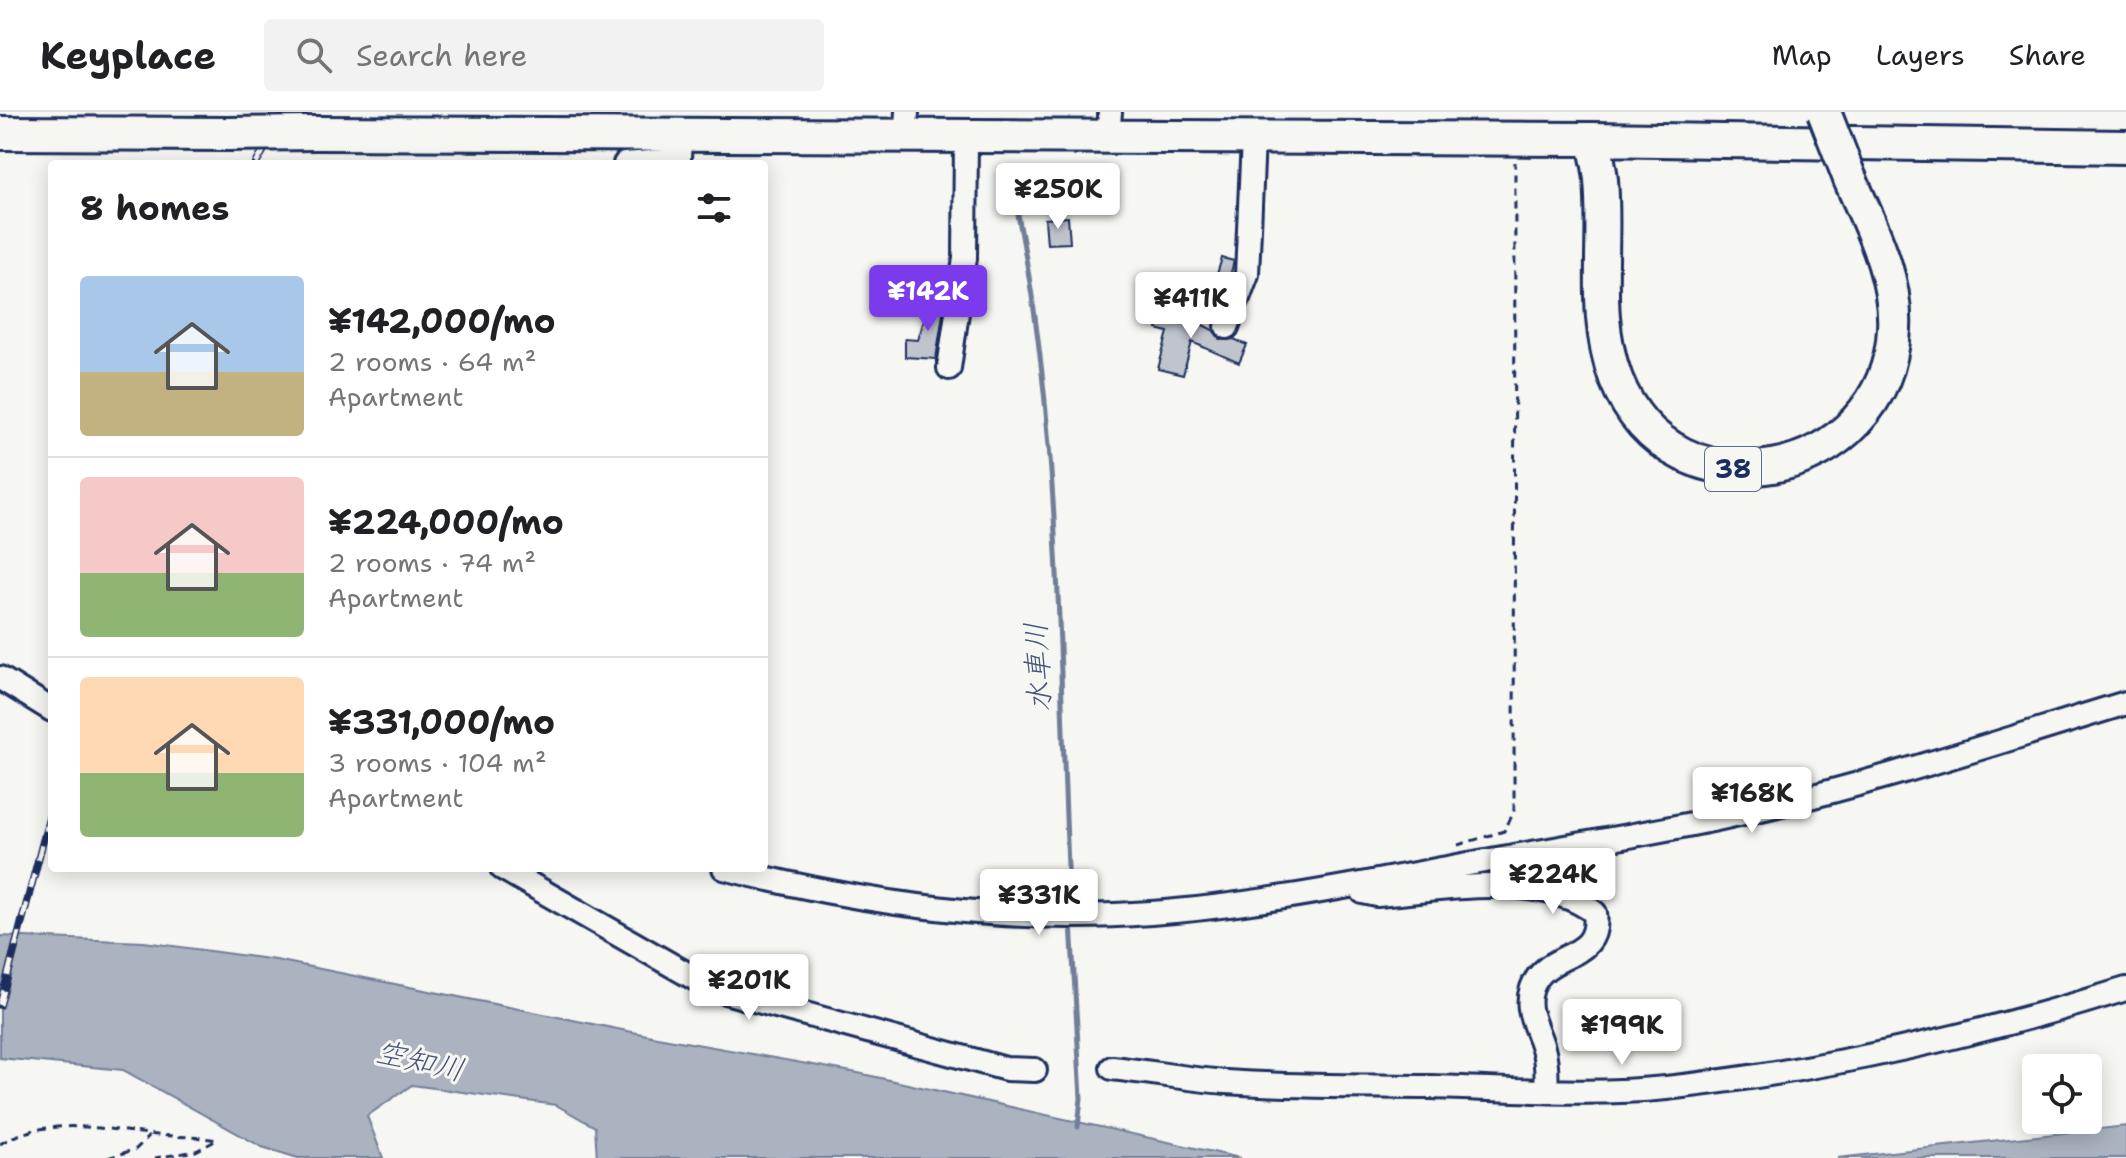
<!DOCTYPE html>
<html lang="en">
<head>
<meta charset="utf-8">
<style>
  body { margin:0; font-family:"Shantell Sans","Klee One",sans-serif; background:#f2f2f2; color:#202124; height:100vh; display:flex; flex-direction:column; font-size:30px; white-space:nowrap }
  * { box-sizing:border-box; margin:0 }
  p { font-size:26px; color:#757577 }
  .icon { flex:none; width:44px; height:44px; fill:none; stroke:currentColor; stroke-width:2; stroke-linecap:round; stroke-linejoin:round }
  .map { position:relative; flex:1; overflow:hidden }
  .side { position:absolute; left:48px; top:48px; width:720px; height:712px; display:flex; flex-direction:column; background:#fff; border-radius:8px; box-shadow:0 4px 20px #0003 }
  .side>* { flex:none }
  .buttons { position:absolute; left:2022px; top:942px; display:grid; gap:16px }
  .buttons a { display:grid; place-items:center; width:80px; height:80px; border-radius:8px; background:#fff; box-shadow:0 4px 20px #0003; font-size:40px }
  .price { position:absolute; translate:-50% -68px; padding:0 18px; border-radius:8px; background:#fff; color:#222; font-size:26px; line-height:52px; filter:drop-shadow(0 2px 4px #0008) }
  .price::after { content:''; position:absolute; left:50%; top:48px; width:24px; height:18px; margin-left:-12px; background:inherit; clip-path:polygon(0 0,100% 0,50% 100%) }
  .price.on { background:#7c3aed; color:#fff }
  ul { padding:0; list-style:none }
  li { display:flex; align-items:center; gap:24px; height:200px; padding:0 32px }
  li+li { border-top:2px solid #e0e0e0 }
  li span { display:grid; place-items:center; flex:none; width:224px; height:160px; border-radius:8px; color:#555 }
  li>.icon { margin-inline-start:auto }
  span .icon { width:96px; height:96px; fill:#fffc; stroke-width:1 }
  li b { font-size:34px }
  h2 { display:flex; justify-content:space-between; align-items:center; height:96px; padding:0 32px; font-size:34px }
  header { display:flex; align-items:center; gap:48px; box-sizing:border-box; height:112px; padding:0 40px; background:#fff; border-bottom:2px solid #e0e0e0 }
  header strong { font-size:38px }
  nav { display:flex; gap:44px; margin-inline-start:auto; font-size:28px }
  .search { width:560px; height:72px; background:#f2f2f2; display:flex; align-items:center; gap:20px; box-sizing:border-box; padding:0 28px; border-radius:8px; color:#757577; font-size:30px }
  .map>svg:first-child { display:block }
</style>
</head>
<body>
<header>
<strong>Keyplace</strong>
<div class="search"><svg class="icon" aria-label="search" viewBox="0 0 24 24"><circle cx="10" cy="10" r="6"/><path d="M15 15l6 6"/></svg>Search here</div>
<nav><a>Map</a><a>Layers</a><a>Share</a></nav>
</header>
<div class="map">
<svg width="2126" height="1046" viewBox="0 0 2126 1046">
  <rect width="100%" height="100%" fill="#f6f6f2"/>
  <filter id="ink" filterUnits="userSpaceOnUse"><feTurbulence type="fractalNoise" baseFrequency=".0125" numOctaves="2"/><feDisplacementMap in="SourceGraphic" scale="16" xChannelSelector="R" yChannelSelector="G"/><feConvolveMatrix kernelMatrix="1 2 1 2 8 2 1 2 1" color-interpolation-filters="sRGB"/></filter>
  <g filter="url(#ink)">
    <!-- water -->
    <path fill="#abb2c0" stroke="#717e99" stroke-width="2" d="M0,824L144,830L276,848L657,925L858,961L1240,1046H597L595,1015L556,993L412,973L367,1004L383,1046H298L262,1035L123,958L0,946Z
      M2126,1014V1046H1837Z"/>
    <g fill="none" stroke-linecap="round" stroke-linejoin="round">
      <!-- stream -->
      <path stroke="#717e99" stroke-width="5" d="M1010,65C1064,305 1057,552 1070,796
        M1071,810L1081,986L1078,1015"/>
    </g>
    <!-- building -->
    <path fill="#c0c4cd" stroke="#1b2f5e" stroke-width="2" d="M1068,105L1070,131L1047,132L1045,107Z
      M1222,146L1234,149L1226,179L1213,175Z
      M931,184L945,188L936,247L905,245V227L918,228Z
      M1165,193L1199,204L1197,210L1213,218L1221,228L1234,227L1247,233L1239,251L1192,230L1183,263L1158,257L1168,220L1157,217Z"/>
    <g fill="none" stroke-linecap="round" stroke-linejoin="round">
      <!-- minor casing -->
      <g stroke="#1b2f5e" stroke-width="28">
        <path id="minor" d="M905,25L907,0
          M1108,25L1110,0
          M625,52L679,48L680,24
          M1227,215L1247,162L1253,27
          M949,256L965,146L966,25
          M0,566L52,598
          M502,756L701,870L725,880L1006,957L1035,958
          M724,756C863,792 1008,812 1151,801C1263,793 1374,769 1485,749C1570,734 1655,721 1739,702C1870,673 1998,630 2126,591
          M1363,780L1377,783C1441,778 1542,758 1595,801C1602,851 1546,837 1532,876C1524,898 1537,915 1543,936C1547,950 1547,965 1546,979
          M1112,956C1150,960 1188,967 1226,970C1294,975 1363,974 1431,975C1509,977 1588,984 1666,976C1820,959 1979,923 2126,877"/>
      </g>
      <!-- highway casing -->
      <g stroke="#1b2f5e" stroke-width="38">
        <path id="highway" d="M0,21L228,22
          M317,21L1593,27L2126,35
          M1593,27C1596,40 1600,55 1601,68C1607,134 1592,204 1616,267C1673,413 1887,369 1894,217C1897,164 1870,114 1850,67"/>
      </g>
      <!-- path -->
      <path stroke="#1b2f5e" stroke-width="3" stroke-dasharray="8 6" stroke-linecap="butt" d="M1458,733L1504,719L1514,700L1515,50
        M0,1032C44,1005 99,1016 148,1022C171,1025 194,1024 217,1028L196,1039L155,1046
        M108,1046L136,1037L149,1024"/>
      <!-- minor -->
      <use href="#minor" stroke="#f6f6f2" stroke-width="22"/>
      <!-- highway -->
      <use href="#highway" stroke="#f6f6f2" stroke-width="32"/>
      <!-- rail casing -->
      <g stroke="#1b2f5e" stroke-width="8">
        <path id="rail" d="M256,52L285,0
          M0,893L52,695"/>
      </g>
      <!-- rail -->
      <use href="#rail" stroke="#f6f6f2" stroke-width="5" stroke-dasharray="15" stroke-linecap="butt"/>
      <!-- highway-bridge casing -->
      <g stroke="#1b2f5e" stroke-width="38" stroke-linecap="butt">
        <path id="highway-bridge" d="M1824,0L1850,67
          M228,22L317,21"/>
      </g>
      <!-- highway-bridge -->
      <use href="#highway-bridge" stroke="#f6f6f2" stroke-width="32"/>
    </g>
  </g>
  <g text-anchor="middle" stroke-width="6" stroke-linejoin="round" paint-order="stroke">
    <!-- shield labels -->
    <rect fill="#f6f6f2" stroke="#5d6b8a" stroke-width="2" x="1705" y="335" width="56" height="44" rx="6"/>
    <g font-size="26" font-weight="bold" fill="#1b2f5e">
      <text x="1733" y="366">38</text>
    </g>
    <!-- water labels -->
    <g font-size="30" font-style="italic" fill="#46567b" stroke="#f6f6f2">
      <text transform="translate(1038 555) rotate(-93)" y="10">水車川</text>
      <text transform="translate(420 949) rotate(13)" y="10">空知川</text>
    </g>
  </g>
</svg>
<div class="buttons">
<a><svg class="icon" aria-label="locate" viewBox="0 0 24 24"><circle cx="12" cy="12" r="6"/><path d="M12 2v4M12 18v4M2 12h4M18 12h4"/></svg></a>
</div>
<b class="price" style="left:1058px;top:119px">¥250K</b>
<b class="price on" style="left:928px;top:221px">¥142K</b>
<b class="price" style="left:1191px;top:228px">¥411K</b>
<b class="price" style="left:1752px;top:723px">¥168K</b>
<b class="price" style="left:1553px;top:804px">¥224K</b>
<b class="price" style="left:1039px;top:825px">¥331K</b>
<b class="price" style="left:749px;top:910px">¥201K</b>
<b class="price" style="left:1622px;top:955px">¥199K</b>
<section class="side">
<h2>8 homes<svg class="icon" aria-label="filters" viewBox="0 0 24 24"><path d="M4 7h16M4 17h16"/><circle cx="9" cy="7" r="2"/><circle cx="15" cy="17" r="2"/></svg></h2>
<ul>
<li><span style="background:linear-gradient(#a9c7e8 60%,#c2b280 0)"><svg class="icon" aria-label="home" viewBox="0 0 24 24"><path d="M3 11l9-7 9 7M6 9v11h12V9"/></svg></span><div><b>¥142,000/mo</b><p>2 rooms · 64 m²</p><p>Apartment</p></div></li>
<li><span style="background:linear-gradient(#f6c9c9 60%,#8fb573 0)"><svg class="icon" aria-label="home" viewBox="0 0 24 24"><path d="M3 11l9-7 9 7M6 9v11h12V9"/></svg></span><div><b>¥224,000/mo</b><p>2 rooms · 74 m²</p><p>Apartment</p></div></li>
<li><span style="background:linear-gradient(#ffd9b3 60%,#8fb573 0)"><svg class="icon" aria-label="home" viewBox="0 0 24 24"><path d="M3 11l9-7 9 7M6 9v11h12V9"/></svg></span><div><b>¥331,000/mo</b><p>3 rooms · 104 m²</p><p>Apartment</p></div></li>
</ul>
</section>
</div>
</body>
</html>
